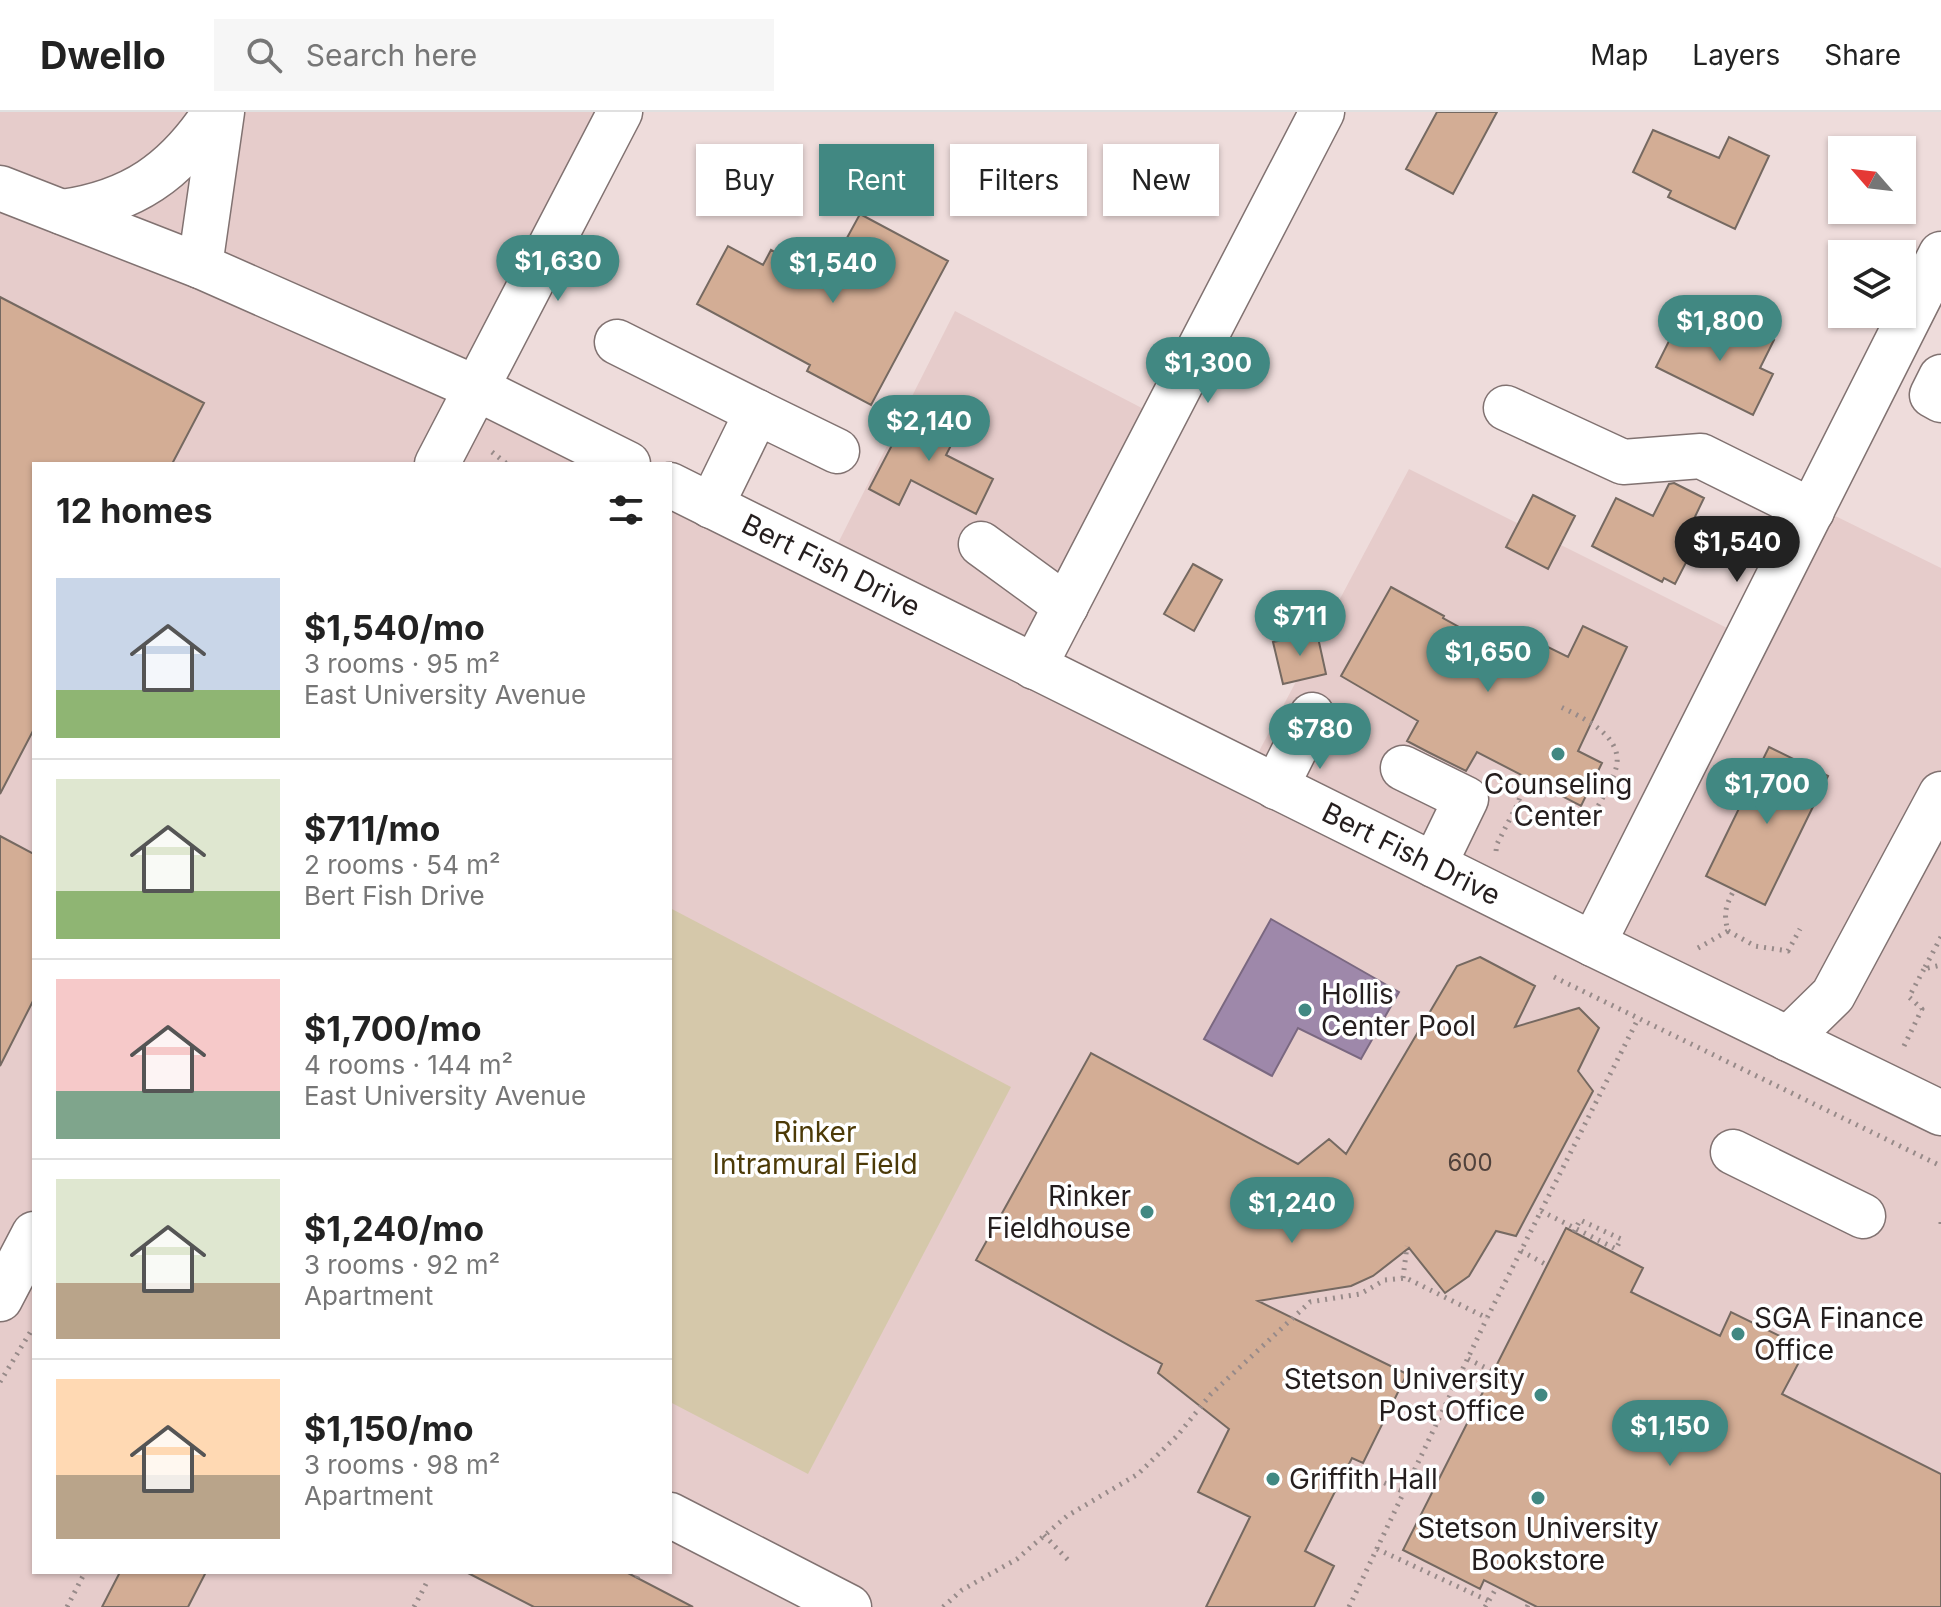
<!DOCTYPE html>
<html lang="en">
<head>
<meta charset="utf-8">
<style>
  body { margin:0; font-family:Inter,sans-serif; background:#f6f6f6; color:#222; height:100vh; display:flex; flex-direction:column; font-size:30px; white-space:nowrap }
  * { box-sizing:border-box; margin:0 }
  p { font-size:26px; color:#767676 }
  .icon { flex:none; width:44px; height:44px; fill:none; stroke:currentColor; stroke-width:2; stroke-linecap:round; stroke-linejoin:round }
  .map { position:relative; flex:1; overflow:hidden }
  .details { position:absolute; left:32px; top:350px; width:640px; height:1112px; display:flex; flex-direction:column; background:#fff; border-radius:0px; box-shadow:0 2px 6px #0004 }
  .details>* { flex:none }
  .guide { position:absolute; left:696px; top:32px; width:760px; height:72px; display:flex; gap:16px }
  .needle { width:52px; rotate:298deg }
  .buttons { position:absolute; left:1828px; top:24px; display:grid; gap:16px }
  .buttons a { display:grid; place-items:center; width:88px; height:88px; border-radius:0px; background:#fff; box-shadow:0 2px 6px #0004; font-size:40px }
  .price { position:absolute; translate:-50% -68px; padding:0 18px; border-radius:28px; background:#418882; color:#fff; font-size:26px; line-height:52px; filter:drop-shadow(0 2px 4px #0008) }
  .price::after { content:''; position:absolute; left:50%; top:48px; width:24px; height:18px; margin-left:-12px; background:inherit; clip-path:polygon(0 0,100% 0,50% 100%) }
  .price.current { background:#222; color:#fff }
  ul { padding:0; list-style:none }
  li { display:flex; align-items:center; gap:24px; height:200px; padding:0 24px }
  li+li { border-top:2px solid #e0e0e0 }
  li span { display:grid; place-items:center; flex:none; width:224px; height:160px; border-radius:0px; color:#555 }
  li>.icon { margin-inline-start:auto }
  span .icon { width:96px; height:96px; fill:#fffc; stroke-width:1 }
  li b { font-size:34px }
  h2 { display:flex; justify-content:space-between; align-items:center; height:96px; padding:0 24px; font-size:34px }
  .chip { padding:0 28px; border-radius:0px; background:#fff; box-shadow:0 2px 6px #0004; font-size:28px; line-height:72px }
  .chip.current { background:#418882; color:#fff }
  header { display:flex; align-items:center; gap:48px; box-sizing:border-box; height:112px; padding:0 40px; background:#fff; border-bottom:2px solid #e0e0e0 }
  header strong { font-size:38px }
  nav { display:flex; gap:44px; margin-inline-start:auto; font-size:28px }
  .search { width:560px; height:72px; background:#f6f6f6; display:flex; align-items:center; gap:20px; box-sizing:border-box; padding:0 28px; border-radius:0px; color:#767676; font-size:30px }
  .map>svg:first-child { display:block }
</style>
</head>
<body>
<header>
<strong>Dwello</strong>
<div class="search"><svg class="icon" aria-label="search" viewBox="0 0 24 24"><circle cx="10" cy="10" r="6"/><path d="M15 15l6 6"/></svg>Search here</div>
<nav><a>Map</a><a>Layers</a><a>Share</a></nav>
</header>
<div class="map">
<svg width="1941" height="1495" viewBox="0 0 1941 1495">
  <rect width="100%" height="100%" fill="#eedcdb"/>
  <!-- built -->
  <path fill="#e6cccb" d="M0,0H620L476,276L628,352H34V1460H670V373L828,451L955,199L1163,307L1035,555L1248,660L1409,357L1747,526L1815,394L1941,456V1495H0Z"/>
  <!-- green -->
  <path fill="#d5c8aa" d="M670,796L1011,975L808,1362L670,1290Z"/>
  <!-- water -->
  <path fill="#9e88aa" stroke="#7a6880" stroke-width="2" d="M1271,807L1399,880L1361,947L1298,916L1272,964L1204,927Z"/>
  <!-- building -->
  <path fill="#d3ad95" stroke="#756961" stroke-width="2" d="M1437,0H1497L1453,82L1406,57Z
    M1653,18L1719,46L1729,25L1769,44L1735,117L1668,85L1671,79L1633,60Z
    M860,102L948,149L871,293L807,259L810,253L697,192L728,134L763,153L771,138L824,168Z
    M0,185L204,291L172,352H34V617L0,682Z
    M1680,207L1727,230L1737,210L1774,228L1760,256L1773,262L1753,303L1656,255Z
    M914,291L960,316L946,343L993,367L976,402L911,368L899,393L869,377Z
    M1674,371L1704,386L1690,415L1696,418L1691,428L1696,431L1675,472L1664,466L1662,470L1592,434L1616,386L1653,404L1669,372Z
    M1533,383L1575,404L1548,457L1506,435Z
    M1193,452L1222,468L1194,519L1164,502Z
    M1391,475L1444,504L1443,506L1533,556L1544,533L1568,545L1583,514L1627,535L1578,639L1602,651L1581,694L1477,640L1466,659L1428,640L1407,629L1418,609L1341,564Z
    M1317,521L1326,562L1283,572L1273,530Z
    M1769,635L1828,664L1765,793L1706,764Z
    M0,724L34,742V887L0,954Z
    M1480,845L1535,874L1515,915L1579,896L1599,916L1578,959L1593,979L1516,1124L1496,1119L1469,1164L1445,1181L1409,1136L1373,1164L1351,1174L1258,1189L1407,1262L1363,1351L1352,1346L1305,1439L1334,1454L1314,1495H1206L1250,1405L1198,1380L1229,1317L1158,1261L1162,1252L976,1148L1091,941L1298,1052L1329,1027L1346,1042L1457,854Z
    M1566,1116L1643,1156L1631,1180L1720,1224L1731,1200L1806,1237L1782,1282L1941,1362V1495H1537L1484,1468L1480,1477L1403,1438Z
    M120,1460H206L188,1495H102Z
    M466,1460H626L693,1495H534Z"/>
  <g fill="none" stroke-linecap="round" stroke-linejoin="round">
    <!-- minor casing -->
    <g stroke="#817271" stroke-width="47">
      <g id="minor">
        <path d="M0,76L200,154L222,0"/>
        <path d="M62,100C132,90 176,60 215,0"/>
        <path d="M200,154L476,276L628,352"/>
        <path d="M617,230L757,300L711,394"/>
        <path d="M1941,265L1932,283L1941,288"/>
        <path d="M1506,296L1623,350L1701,344L1812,399"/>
        <path d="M757,300L837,339"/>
        <path d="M437,352L620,0"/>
        <path id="s1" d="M670,373L1593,832L1941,1001"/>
        <path d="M981,432L1066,494"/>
        <path d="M1034,555L1322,0"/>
        <path d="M1403,656L1466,687L1434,753"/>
        <path d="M1276,675L1312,603"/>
        <path d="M1593,832L1941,142"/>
        <path d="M1788,927L1833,883L1941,682"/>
        <path d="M1733,1040L1863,1104"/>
        <path d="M0,1187L34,1122"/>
        <path d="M670,1403L849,1495"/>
      </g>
    </g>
    <!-- path -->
    <path stroke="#978a89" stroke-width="5" stroke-dasharray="2 6" stroke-linecap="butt" d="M492,340L507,352
      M1589,678L1602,684
      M1518,691C1539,702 1568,725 1590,709C1597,695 1616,665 1617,651C1620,622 1581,605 1561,595
      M1496,739L1497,732L1518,691L1526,666
      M1728,819L1755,834L1788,839L1800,817
      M1941,825L1924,857L1941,853
      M1698,836L1728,819C1723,801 1726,793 1734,778
      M1554,865L1941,1054
      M1904,934L1922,897L1909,885L1924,857
      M1541,1099L1616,1137L1621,1127L1580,1108
      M1941,1110V1115
      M1521,1139L1547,1153
      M1403,1166L1407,1134
      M1468,1247L1494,1260
      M0,1270L31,1219
      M1348,1354L1404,1380
      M1044,1423L1068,1448
      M1377,1437L1489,1489
      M637,1466L639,1460
      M67,1495L85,1460
      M414,1495L427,1470
      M943,1495L962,1478L1017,1447L1067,1404L1138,1362L1177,1324L1211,1282L1310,1190L1360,1182L1385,1168L1406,1166L1487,1206L1638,907
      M1349,1495L1487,1206
      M1485,1495L1497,1475
      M1527,1495L1529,1491"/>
    <!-- minor -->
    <use href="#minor" stroke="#fff" stroke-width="44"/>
    <!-- path-bridge -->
    <path stroke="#978a89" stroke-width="5" stroke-dasharray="2 6" stroke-linecap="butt" d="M1574,1120L1580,1108"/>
  </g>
  <!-- markers -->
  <g fill="#418882" stroke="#fff" stroke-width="3">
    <circle cx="1558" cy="642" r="8"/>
    <circle cx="1305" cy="898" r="8"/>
    <circle cx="1147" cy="1100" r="8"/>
    <circle cx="1738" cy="1222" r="8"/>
    <circle cx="1541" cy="1283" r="8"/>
    <circle cx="1273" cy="1367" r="8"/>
    <circle cx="1538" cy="1386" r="8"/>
  </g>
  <g text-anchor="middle" stroke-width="7" stroke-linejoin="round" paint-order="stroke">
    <!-- number labels -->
    <g font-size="24" fill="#50423c">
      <text x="1470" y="1059">600</text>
    </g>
    <!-- street labels -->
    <g font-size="28" fill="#251e1e" stroke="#fff">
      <text dy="10" stroke="none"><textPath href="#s1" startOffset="180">Bert Fish Drive</textPath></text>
      <text dy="10" stroke="none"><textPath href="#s1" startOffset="828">Bert Fish Drive</textPath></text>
    </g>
    <!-- poi labels -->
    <g font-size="28" fill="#251e1e" stroke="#fff" text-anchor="start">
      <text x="1558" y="682" text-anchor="middle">Counseling<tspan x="1558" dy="32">Center</tspan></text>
      <text x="1321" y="892">Hollis<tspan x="1321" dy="32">Center Pool</tspan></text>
      <text x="1131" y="1094" text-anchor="end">Rinker<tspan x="1131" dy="32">Fieldhouse</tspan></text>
      <text x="1754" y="1216">SGA Finance<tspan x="1754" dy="32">Office</tspan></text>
      <text x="1525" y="1277" text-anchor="end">Stetson University<tspan x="1525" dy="32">Post Office</tspan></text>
      <text x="1289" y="1377">Griffith Hall</text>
      <text x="1538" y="1426" text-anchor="middle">Stetson University<tspan x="1538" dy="32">Bookstore</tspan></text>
    </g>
    <!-- park labels -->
    <g font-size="28" fill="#4c3a07" stroke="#fff">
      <text x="815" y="1030">Rinker<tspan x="815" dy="32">Intramural Field</tspan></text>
    </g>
  </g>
</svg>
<div class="buttons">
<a><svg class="needle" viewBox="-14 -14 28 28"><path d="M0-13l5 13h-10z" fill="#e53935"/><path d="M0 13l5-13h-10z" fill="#767676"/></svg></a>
<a><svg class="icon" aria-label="layers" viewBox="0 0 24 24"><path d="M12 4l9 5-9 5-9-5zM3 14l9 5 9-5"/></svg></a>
</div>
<b class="price" style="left:558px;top:191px">$1,630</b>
<b class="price" style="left:833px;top:193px">$1,540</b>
<b class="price" style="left:1720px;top:251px">$1,800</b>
<b class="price" style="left:1208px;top:293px">$1,300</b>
<b class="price" style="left:929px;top:351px">$2,140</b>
<b class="price current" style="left:1737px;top:472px">$1,540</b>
<b class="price" style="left:1300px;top:546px">$711</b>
<b class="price" style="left:1488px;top:582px">$1,650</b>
<b class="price" style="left:1320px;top:659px">$780</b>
<b class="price" style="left:1767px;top:714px">$1,700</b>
<b class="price" style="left:1292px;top:1133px">$1,240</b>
<b class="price" style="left:1670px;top:1356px">$1,150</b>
<div class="guide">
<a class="chip">Buy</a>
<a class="chip current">Rent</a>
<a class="chip">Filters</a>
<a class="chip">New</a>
</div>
<section class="details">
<h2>12 homes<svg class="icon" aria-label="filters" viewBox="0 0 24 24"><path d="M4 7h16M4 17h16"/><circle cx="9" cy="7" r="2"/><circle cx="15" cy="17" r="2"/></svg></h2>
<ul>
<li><span style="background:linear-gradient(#c9d6e8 70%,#8fb573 0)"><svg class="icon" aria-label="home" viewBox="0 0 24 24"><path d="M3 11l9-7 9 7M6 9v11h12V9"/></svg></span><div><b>$1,540/mo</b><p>3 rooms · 95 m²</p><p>East University Avenue</p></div></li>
<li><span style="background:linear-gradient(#dfe7d0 70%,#8fb573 0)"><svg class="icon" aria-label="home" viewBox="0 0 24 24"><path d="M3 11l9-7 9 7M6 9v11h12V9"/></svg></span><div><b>$711/mo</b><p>2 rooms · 54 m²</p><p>Bert Fish Drive</p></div></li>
<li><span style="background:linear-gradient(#f6c9c9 70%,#7fa58c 0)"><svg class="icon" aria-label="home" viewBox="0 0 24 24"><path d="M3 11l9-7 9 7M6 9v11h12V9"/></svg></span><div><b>$1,700/mo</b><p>4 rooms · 144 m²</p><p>East University Avenue</p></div></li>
<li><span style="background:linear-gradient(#dfe7d0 65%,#b9a48a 0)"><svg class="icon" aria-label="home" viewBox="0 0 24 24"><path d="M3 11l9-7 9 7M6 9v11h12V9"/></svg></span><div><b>$1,240/mo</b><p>3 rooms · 92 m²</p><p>Apartment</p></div></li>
<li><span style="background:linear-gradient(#ffd9b3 60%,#b9a48a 0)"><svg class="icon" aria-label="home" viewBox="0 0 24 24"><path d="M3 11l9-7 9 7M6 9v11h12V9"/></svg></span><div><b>$1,150/mo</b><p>3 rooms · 98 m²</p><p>Apartment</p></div></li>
</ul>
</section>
</div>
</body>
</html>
